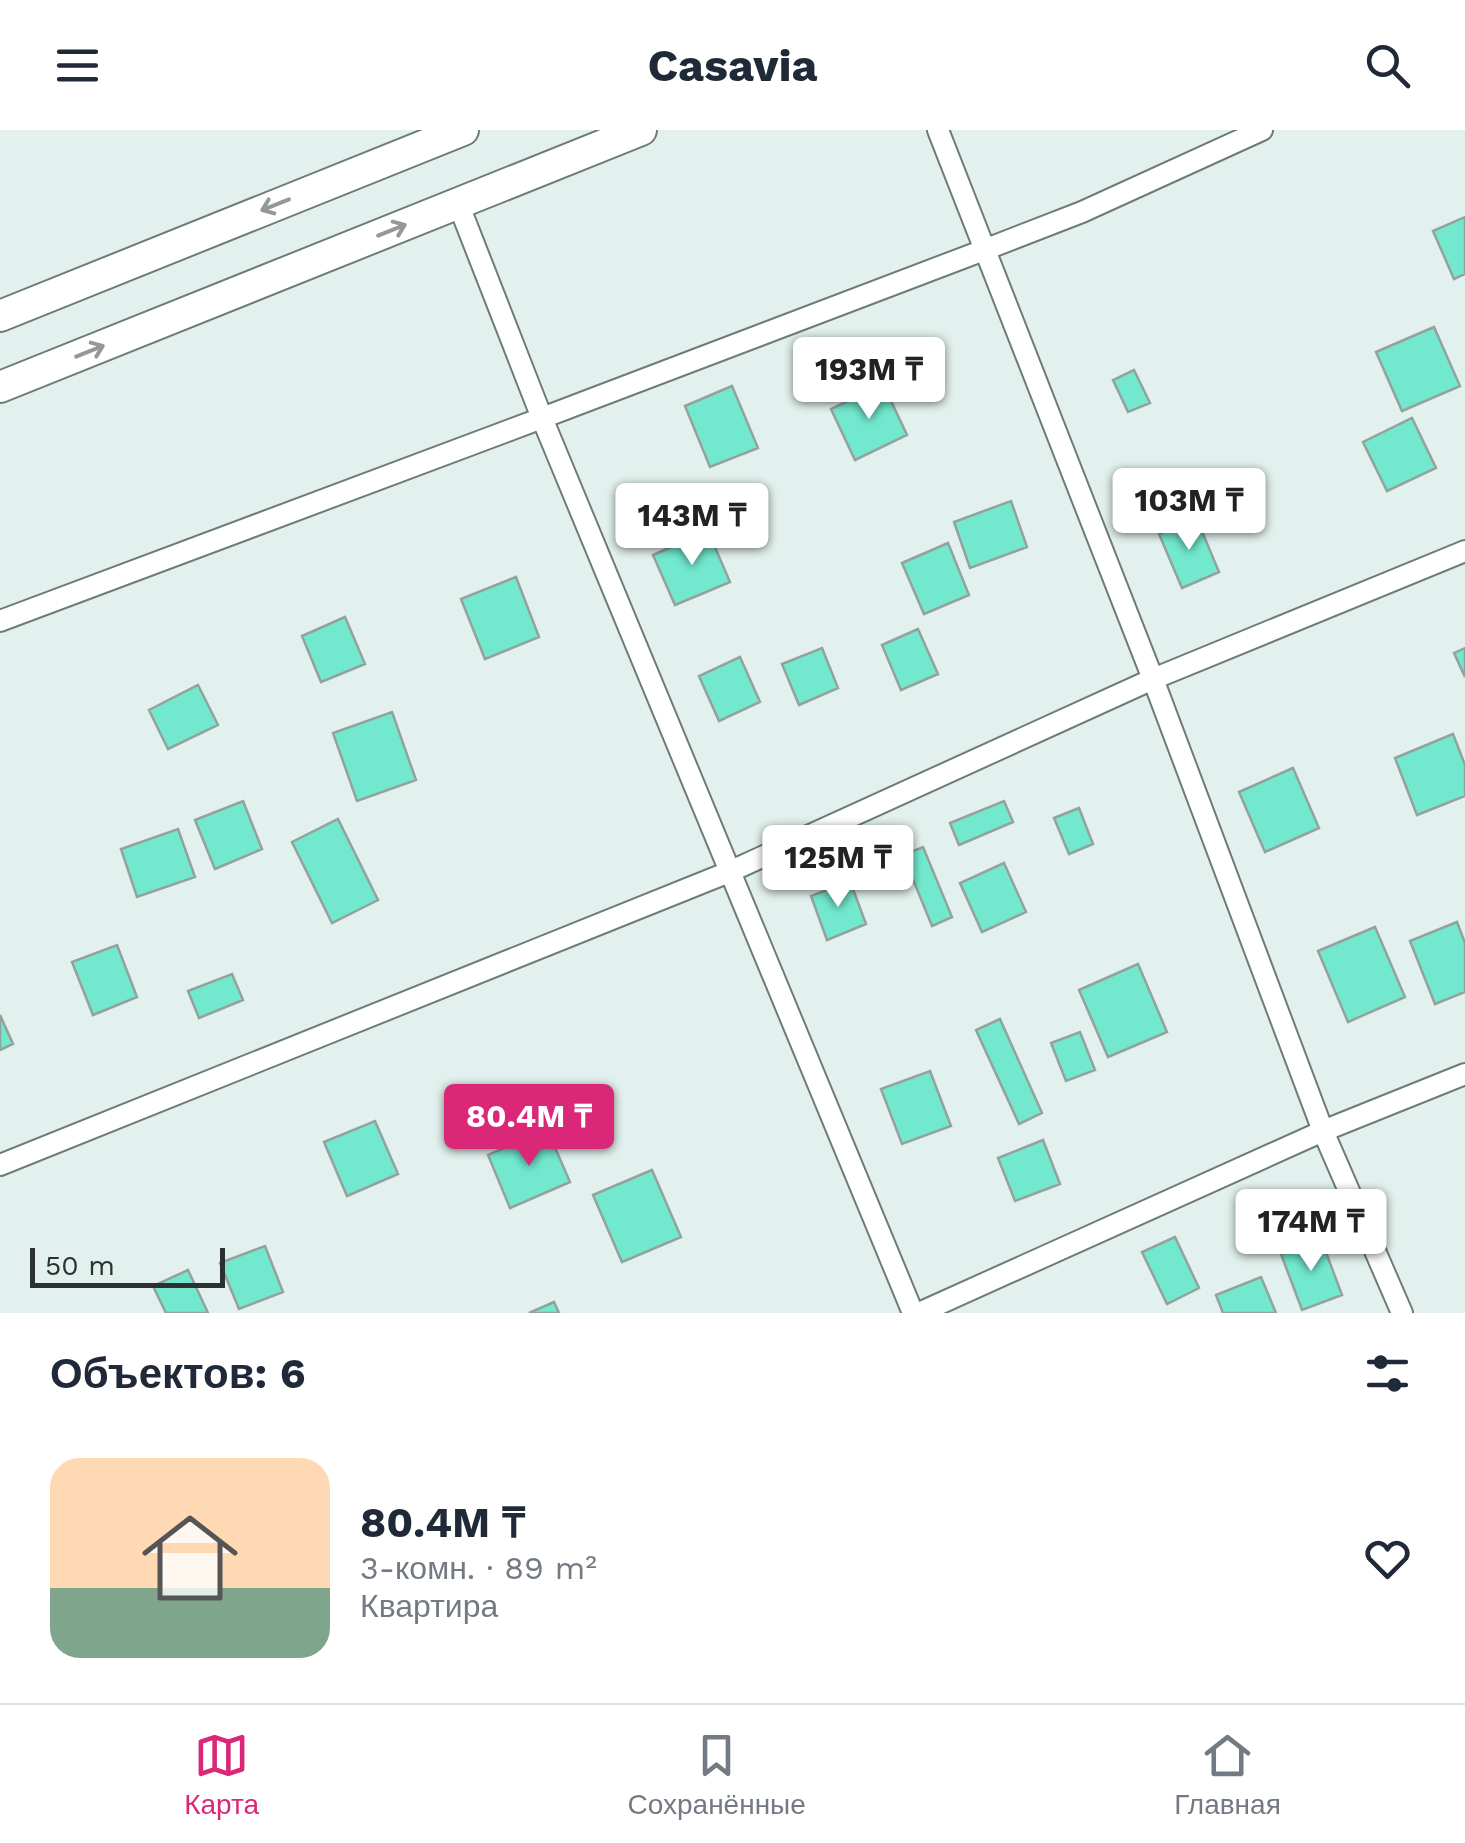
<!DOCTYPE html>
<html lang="ru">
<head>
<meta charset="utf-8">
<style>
  body { margin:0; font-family:"Work Sans",sans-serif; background:#f2f2f3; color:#1f2937; height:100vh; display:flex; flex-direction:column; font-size:38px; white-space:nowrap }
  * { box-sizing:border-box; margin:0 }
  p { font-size:32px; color:#747a83 }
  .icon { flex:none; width:55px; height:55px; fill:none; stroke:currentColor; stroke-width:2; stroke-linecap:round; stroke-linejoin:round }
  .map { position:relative; height:1183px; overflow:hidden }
  .side { display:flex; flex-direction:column; background:#fff; flex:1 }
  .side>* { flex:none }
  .scale { position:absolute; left:30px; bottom:25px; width:195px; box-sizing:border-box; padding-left:10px; border:5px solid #2b3130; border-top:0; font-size:28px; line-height:35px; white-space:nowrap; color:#2b3130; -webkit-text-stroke:8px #e2f1ed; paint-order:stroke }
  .price { position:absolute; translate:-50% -85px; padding:0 22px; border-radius:10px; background:#fff; color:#222; font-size:32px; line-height:65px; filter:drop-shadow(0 2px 5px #0008) }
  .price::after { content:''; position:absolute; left:50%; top:60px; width:30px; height:22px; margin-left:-15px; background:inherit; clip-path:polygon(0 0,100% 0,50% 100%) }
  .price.current { background:#db2777; color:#fff }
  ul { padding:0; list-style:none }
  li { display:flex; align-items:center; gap:30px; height:250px; padding:0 50px }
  li span { display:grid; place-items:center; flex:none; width:280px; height:200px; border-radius:30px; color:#555 }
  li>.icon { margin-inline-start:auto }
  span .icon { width:120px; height:120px; fill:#fffc; stroke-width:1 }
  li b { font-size:42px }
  h2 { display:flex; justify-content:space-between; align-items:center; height:120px; padding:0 50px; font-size:42px }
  header { display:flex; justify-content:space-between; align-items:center; height:130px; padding:0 50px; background:#fff; font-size:45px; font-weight:700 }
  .dock { display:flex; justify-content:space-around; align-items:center; height:140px; border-top:2px solid #e0e1e3; background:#fff; font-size:28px; color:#747a83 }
  .dock a { display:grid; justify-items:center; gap:5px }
  .dock .current { color:#db2777 }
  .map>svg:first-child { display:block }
</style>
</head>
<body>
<header><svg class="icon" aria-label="menu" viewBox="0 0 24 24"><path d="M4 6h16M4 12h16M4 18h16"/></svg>Casavia<svg class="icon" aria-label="search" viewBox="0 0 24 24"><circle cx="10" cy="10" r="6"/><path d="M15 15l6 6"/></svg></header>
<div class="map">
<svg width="1465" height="1183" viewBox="0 0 1465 1183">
  <rect width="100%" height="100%" fill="#e2f1ed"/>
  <!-- building -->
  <path fill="#72e9ce" stroke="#94a29e" stroke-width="2.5" d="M1465,87V144L1454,149L1433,101Z
    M1434,197L1460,256L1402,281L1376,222Z
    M1134,240L1150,273L1128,282L1113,250Z
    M883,254L907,305L855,330L831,279Z
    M732,256L758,318L710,337L685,276Z
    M1412,288L1436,338L1387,361L1363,312Z
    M1011,371L1027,417L970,438L954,392Z
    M1196,387L1219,442L1182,458L1159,404Z
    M708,401L730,452L675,475L653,425Z
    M948,413L969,465L924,484L902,433Z
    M516,447L539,507L485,529L461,469Z
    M345,487L365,534L321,552L302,506Z
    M918,499L938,544L901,560L882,515Z
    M822,518L838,558L799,575L782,534Z
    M1465,518V547L1454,523Z
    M740,527L760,572L719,591L699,546Z
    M198,555L218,595L168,619L149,580Z
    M392,582L416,650L357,671L333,603Z
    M1453,604L1465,635V666L1417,685L1395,628Z
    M1293,638L1319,698L1265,722L1239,662Z
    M243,671L262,719L215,739L195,690Z
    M1004,671L1013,692L959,715L950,693Z
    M1079,678L1093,714L1069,724L1054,688Z
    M338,689L378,770L332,793L292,712Z
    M178,699L195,747L137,767L121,719Z
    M923,717L952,787L932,796L903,725Z
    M1004,733L1026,782L982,802L960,753Z
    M850,751L866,794L827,810L811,766Z
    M1457,792L1465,813V862L1435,874L1410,811Z
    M1375,797L1405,867L1348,892L1318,821Z
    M117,815L137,867L93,885L72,832Z
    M1138,834L1167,902L1108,927L1079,860Z
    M232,844L243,870L199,888L188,861Z
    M0,885L13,914L0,920Z
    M1000,889L1042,983L1019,994L976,900Z
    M1080,902L1095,940L1066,951L1051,913Z
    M930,941L951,996L902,1014L881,959Z
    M375,991L398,1044L347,1066L324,1012Z
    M547,999L570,1052L510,1078L488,1025Z
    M1043,1010L1060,1054L1015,1071L998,1028Z
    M652,1040L681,1107L622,1132L593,1065Z
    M1175,1107L1199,1158L1167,1174L1142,1122Z
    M1321,1109L1342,1165L1302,1180L1281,1124Z
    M265,1116L283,1162L239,1179L220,1133Z
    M188,1140L208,1183H166L153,1156Z
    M1261,1147L1276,1183H1223L1216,1165Z
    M554,1172L559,1183H529Z"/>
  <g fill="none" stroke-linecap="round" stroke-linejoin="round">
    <!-- street casing -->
    <g stroke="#6e7c78" stroke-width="24">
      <path id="street" d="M458,73L542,288L913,1183
        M0,491L542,288L984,120L1082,82L1262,0
        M0,1035L729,742L1153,549L1465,421
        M919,1183L1323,1001L1153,549L938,0
        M1402,1183L1323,1001L1465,944"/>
    </g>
    <!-- secondary casing -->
    <g stroke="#6e7c78" stroke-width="34">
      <path id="secondary" d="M0,186L463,0
        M0,257L641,0"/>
    </g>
    <!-- street -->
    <use href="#street" stroke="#fff" stroke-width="20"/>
    <!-- secondary -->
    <use href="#secondary" stroke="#fff" stroke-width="30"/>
  </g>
  <!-- one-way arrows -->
  <defs><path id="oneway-shaft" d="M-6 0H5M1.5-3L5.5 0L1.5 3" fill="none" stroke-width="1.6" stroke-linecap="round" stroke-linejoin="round" transform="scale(2.5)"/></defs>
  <g stroke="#959898">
    <use href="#oneway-shaft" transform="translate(275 75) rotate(158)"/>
    <use href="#oneway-shaft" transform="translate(392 100) rotate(-22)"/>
    <use href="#oneway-shaft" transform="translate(90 221) rotate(-22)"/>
  </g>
</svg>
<div class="scale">50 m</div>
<b class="price" style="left:869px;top:292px">193M ₸</b>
<b class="price" style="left:1189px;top:423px">103M ₸</b>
<b class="price" style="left:692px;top:438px">143M ₸</b>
<b class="price" style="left:838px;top:780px">125M ₸</b>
<b class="price current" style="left:529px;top:1039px">80.4M ₸</b>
<b class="price" style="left:1311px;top:1144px">174M ₸</b>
</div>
<section class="side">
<h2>Объектов: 6<svg class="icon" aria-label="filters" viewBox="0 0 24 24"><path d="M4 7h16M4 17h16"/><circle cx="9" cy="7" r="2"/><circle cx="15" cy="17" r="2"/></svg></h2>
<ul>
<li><span style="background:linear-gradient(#ffd9b3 65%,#7fa58c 0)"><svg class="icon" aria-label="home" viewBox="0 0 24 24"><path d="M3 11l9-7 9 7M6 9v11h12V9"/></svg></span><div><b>80.4M ₸</b><p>3-комн. · 89 m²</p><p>Квартира</p></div><svg class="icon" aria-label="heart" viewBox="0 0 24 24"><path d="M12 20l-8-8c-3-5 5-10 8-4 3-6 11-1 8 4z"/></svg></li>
</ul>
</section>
<nav class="dock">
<a class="current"><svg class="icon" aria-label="map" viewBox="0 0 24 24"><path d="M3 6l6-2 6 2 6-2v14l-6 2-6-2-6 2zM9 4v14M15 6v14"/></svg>Карта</a>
<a><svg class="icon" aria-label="saved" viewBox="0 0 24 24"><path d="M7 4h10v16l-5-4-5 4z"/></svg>Сохранённые</a>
<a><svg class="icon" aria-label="home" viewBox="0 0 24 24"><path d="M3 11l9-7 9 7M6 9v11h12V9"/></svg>Главная</a>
</nav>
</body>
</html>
